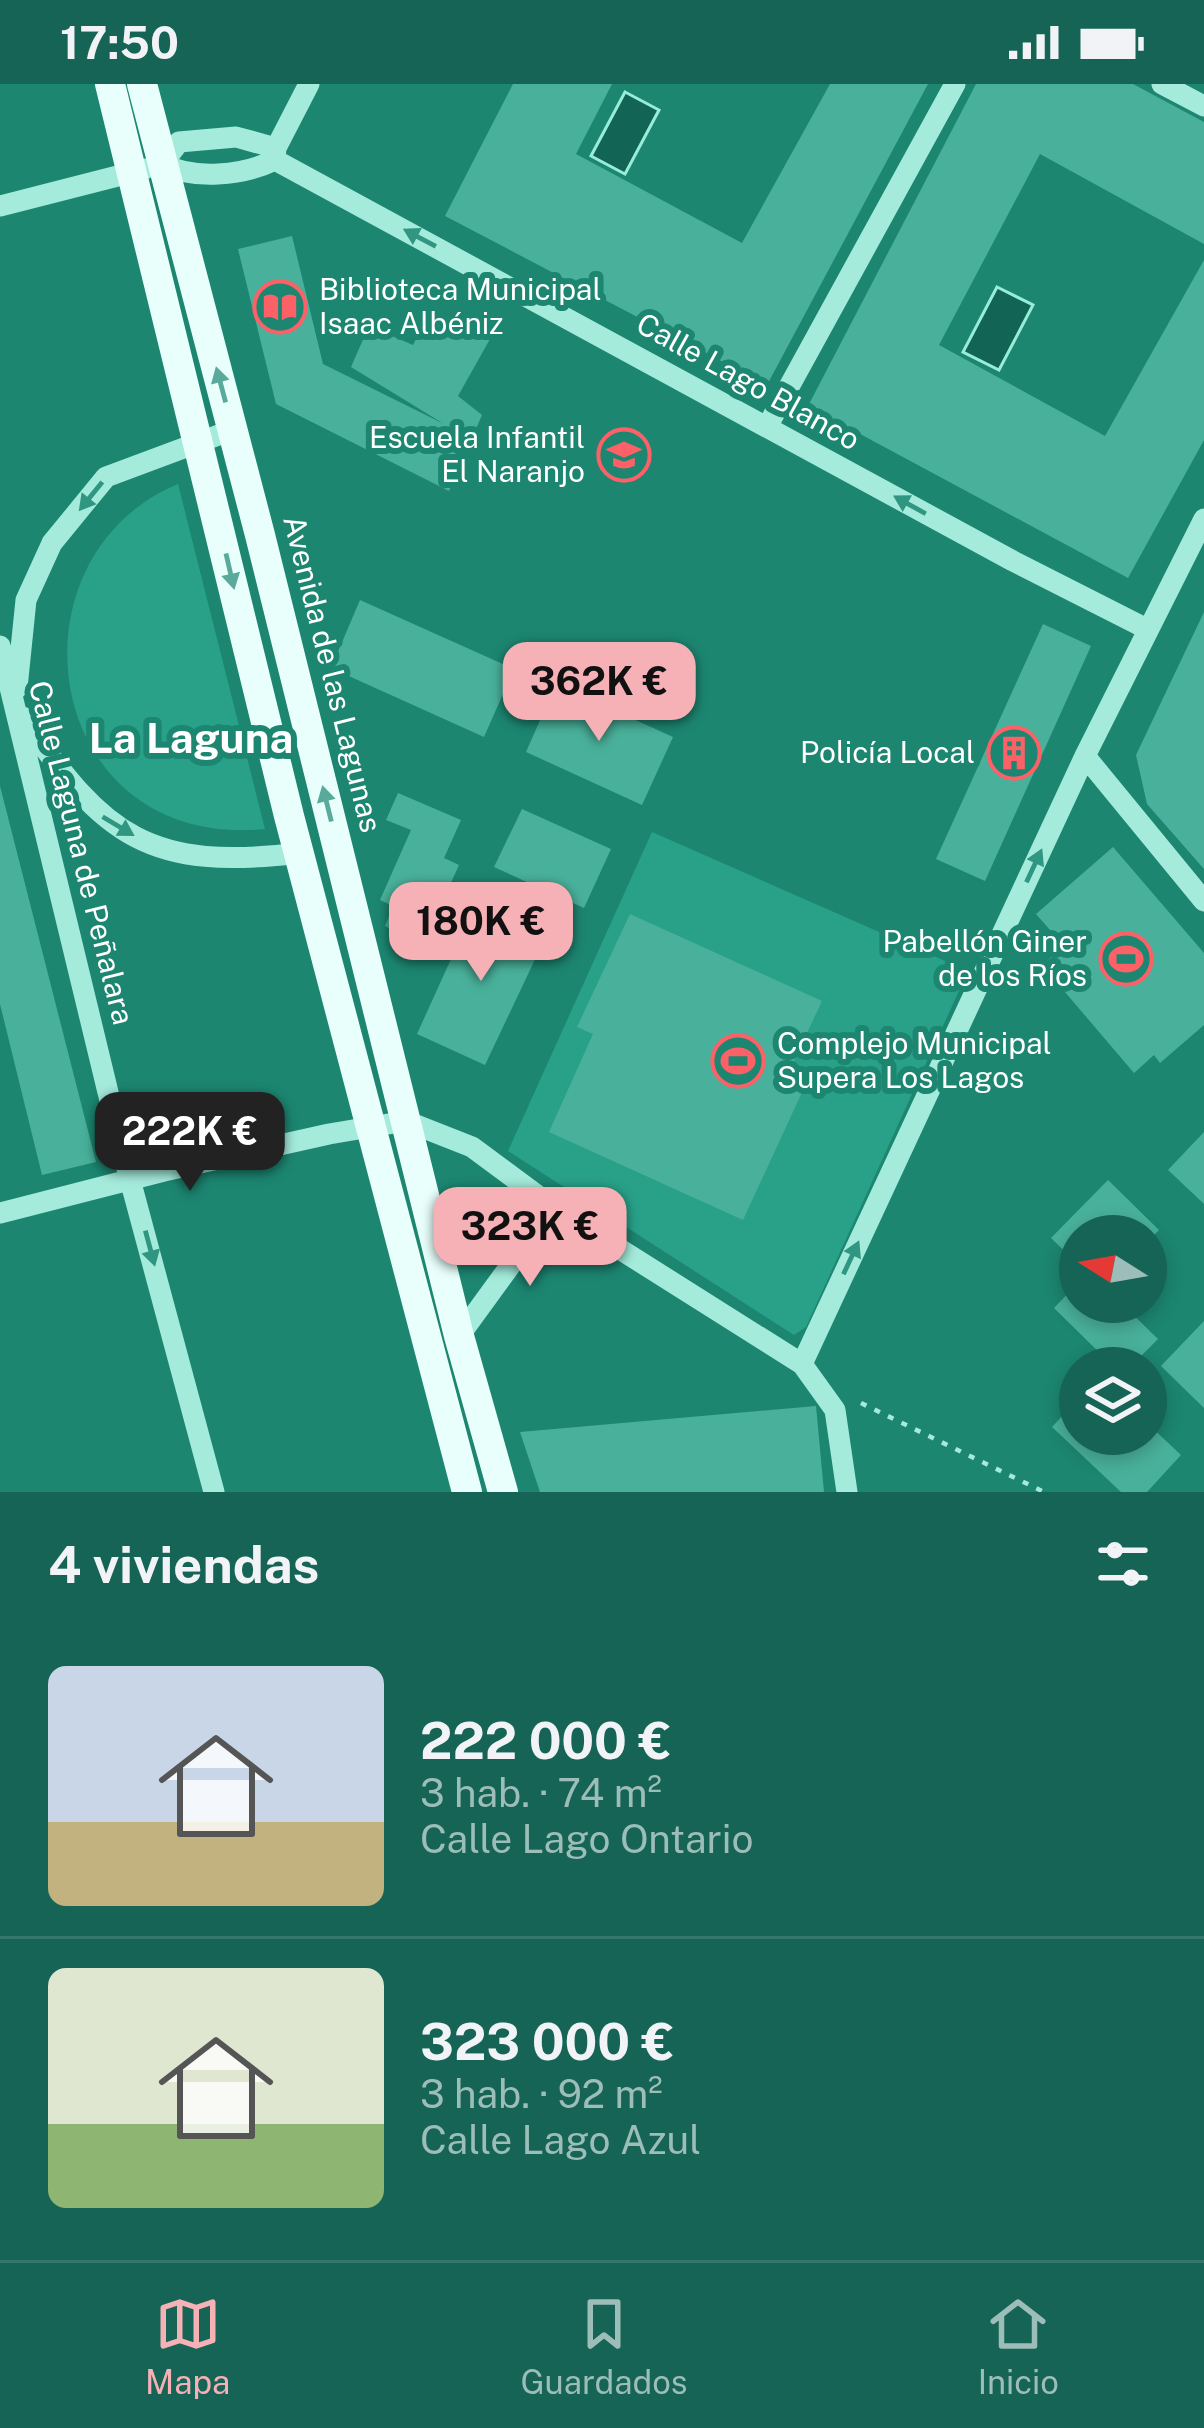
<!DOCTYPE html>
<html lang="es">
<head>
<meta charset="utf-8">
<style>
  body { margin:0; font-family:"Public Sans",sans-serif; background:#1e6a5b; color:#f1f3f6; height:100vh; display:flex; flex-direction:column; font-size:45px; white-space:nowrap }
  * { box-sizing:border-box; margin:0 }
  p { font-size:39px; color:#9dbdb9 }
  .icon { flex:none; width:66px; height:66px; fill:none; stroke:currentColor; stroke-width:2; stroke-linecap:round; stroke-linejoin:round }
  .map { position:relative; height:1408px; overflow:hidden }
  .panel { display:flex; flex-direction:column; background:#156455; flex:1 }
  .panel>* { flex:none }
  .needle { width:78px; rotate:281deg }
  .buttons { position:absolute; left:1059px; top:1131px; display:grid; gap:24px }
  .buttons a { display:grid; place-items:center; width:108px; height:108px; border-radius:50%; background:#156455; box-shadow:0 6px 18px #0003; font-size:60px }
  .price { position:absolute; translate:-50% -102px; padding:0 27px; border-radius:24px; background:#f6b1b6; color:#111; font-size:39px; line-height:78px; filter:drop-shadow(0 3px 6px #0008) }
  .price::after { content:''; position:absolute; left:50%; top:72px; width:36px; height:27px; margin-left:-18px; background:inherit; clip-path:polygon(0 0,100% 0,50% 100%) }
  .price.on { background:#222; color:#fff }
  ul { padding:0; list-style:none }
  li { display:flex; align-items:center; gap:36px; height:300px; padding:0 48px }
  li+li { border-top:3px solid #34786c }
  li span { display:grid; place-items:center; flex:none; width:336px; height:240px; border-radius:18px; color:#555 }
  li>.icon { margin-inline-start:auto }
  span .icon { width:144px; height:144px; fill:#fffc; stroke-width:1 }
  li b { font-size:51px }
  h2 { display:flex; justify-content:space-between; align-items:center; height:144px; padding:0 48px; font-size:51px }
  .status { display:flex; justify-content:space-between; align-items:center; height:84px; padding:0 60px; background:#156455; direction:ltr }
  .status svg { height:33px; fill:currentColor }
  .tab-bar { display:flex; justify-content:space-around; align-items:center; height:168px; border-top:3px solid #34786c; background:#156455; font-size:33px; color:#9dbdb9 }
  .tab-bar a { display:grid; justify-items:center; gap:6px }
  .tab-bar .on { color:#f6b1b6 }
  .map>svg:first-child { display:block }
</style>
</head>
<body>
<div class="status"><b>17:50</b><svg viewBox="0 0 49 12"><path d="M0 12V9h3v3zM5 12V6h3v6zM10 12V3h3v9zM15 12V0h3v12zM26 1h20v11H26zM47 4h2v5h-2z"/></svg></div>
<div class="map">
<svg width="1204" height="1408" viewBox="0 0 1204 1408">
  <rect width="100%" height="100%" fill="#1c8671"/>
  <!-- green -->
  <path fill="#28a188" d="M178,400L265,745C42,767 0,474 178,400Z
    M652,748L968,887L806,1243L794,1251L508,1067Z"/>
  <!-- water -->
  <path fill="#126455" stroke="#97edda" stroke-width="3" d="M625,8L659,26L625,90L591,72Z
    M997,203L1033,221L999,286L963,268Z"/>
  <!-- building -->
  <path fill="#49b19b" d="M513,0H612L576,70L742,159L830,0H928L767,301L445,132Z
    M976,0H1133L1204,38V160L1040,70L939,261L1105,352L1204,176V356L1128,494L808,322Z
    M292,152L323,280L444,340L351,283L369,242L413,261L432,224L490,255L458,312L482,331L449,407L276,320L238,165Z
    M360,516L514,585L484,653L331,584Z
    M1204,528V785L1147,720L1136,671Z
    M1043,540L1091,562L985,797L936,775Z
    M556,600L673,653L642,721L526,668Z
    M0,702L96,1078L42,1091L0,920Z
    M398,709L461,736L444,774L459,781L418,871L389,859L395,847L385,842L393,822L380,816L411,746L386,736Z
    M522,725L611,765L584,824L494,783Z
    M1113,763L1204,869V941L1160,979L1154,971L1134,989L1042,881L1064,862L1036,830Z
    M476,820L547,850L485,981L417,950Z
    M630,830L822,917L786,994L804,1004L743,1136L549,1048L593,950L577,943Z
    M1204,1048V1120L1168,1086Z
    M1108,1096L1159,1146L1146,1159V1152H1080V1182L1051,1154Z
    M1080,1197V1218H1120L1158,1255L1129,1284H1115L1054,1224Z
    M1204,1237V1324L1161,1282Z
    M1080,1313V1350H1146V1338L1181,1371L1147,1408H1121L1052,1343Z
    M816,1322L824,1408H540L520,1348Z"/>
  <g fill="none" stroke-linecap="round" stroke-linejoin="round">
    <!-- path -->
    <path stroke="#a4ebdc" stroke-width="4.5" stroke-dasharray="6 9" stroke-linecap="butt" d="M861,1319L1044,1408"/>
    <!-- minor -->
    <path stroke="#a4ebdc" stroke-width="21" d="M1162,0L1204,22
      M276,64L275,76L1013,477L1147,545
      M276,64L309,0
      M162,80L179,58L236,53L276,64
      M162,80C194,96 242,92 275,76
      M0,122L145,85
      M767,343L955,0
      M0,562L121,1062L214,1408
      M17,604L26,516L52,459L106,393L232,346
      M23,633C104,754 151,787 300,769
      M1085,672L1204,817
      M0,1129L164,1087L329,1050L406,1037L472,1063L553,1123L802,1280L835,1326L847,1408
      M459,1252L553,1123
      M802,1280L1085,672L1204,435"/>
    <!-- major -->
    <path stroke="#e8fffb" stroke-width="30" d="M110,0L289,732L467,1408
      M142,0L260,451L459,1252L503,1408"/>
  </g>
  <!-- one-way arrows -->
  <defs><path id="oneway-solid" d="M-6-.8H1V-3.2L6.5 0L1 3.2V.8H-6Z" transform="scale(3)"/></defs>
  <g fill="#309581">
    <use href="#oneway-solid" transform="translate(420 154) rotate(-152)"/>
    <use href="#oneway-solid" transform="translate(91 412) rotate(129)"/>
    <use href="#oneway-solid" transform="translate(910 421) rotate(-151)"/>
    <use href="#oneway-solid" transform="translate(118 742) rotate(31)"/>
    <use href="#oneway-solid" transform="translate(1034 782) rotate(-65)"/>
    <use href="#oneway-solid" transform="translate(150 1164) rotate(75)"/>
    <use href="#oneway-solid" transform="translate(851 1174) rotate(-65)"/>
  </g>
  <g fill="#59aa9a">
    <use href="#oneway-solid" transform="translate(221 301) rotate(-105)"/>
    <use href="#oneway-solid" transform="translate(230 487) rotate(77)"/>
    <use href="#oneway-solid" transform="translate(327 720) rotate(-104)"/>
  </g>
  <!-- icons -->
  <defs>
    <g id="library-ring" transform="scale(2.7)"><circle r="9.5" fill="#1c8671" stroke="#fc6168" stroke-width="1.5"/><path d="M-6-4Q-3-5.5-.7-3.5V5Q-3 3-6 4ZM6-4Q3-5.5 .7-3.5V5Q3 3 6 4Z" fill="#fc6168"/></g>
    <g id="school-ring" transform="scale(2.7)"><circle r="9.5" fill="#1c8671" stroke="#fc6168" stroke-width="1.5"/><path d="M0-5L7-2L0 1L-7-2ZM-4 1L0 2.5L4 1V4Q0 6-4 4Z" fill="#fc6168"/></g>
    <g id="building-ring" transform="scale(2.7)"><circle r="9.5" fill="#1c8671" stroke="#fc6168" stroke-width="1.5"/><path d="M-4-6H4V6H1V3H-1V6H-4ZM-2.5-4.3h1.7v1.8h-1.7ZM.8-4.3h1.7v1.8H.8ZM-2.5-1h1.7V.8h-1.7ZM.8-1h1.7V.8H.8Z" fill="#fc6168"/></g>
    <g id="stadium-ring" transform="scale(2.7)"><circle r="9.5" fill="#1c8671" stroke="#fc6168" stroke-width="1.5"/><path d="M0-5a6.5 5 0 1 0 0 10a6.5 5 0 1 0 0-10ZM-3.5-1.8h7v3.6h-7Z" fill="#fc6168"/></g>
  </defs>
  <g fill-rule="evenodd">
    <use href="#library-ring" x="280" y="223"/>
    <use href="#school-ring" x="624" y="371"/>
    <use href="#building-ring" x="1014" y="669"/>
    <use href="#stadium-ring" x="1126" y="875"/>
    <use href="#stadium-ring" x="738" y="977"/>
  </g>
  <g text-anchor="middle" stroke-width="12" stroke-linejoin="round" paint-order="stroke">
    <!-- poi labels -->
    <g font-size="30" fill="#fff" stroke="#1c8671" text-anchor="end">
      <text x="319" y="216" text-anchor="start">Biblioteca Municipal<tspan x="319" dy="34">Isaac Albéniz</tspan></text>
      <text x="585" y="364">Escuela Infantil<tspan x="585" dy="34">El Naranjo</tspan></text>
      <text x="975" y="679">Policía Local</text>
      <text x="1087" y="868">Pabellón Giner<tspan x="1087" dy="34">de los Ríos</tspan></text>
      <text x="777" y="970" text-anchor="start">Complejo Municipal<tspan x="777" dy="34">Supera Los Lagos</tspan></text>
    </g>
    <!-- street labels -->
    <g font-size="30" fill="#fff" stroke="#1c8671">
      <text transform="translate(748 298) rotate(29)" y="10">Calle Lago Blanco</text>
      <text transform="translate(332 590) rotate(76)" y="10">Avenida de las Lagunas</text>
      <text transform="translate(81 769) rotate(76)" y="10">Calle Laguna de Peñalara</text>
    </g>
    <!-- district labels -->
    <g font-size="42" font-weight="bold" fill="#fff" stroke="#1c8671">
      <text x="191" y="669">La Laguna</text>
    </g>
  </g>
</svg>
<div class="buttons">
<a><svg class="needle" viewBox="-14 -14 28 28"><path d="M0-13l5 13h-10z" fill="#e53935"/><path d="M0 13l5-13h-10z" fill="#9dbdb9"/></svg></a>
<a><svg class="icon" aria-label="layers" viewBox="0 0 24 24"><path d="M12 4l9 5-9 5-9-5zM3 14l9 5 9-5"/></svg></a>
</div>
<b class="price" style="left:599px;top:660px">362K €</b>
<b class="price" style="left:481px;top:900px">180K €</b>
<b class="price on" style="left:190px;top:1110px">222K €</b>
<b class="price" style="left:530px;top:1205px">323K €</b>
</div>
<section class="panel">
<h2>4 viviendas<svg class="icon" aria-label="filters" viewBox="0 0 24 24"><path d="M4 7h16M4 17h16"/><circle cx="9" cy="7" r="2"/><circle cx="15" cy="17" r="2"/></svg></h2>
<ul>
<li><span style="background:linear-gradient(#c9d6e8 65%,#c2b280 0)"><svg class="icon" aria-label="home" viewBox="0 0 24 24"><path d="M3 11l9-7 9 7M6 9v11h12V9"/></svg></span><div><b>222 000 €</b><p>3 hab. · 74 m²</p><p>Calle Lago Ontario</p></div></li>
<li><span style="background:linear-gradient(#dfe7d0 65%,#8fb573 0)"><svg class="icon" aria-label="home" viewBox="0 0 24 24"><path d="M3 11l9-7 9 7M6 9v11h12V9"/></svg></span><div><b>323 000 €</b><p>3 hab. · 92 m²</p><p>Calle Lago Azul</p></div></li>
</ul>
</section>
<nav class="tab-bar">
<a class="on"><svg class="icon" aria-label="map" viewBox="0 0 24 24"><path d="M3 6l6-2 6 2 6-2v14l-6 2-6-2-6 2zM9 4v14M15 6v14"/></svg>Mapa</a>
<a><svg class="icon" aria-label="saved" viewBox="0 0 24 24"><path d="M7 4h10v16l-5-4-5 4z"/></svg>Guardados</a>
<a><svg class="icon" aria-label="home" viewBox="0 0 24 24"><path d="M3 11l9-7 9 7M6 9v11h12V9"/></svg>Inicio</a>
</nav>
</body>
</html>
